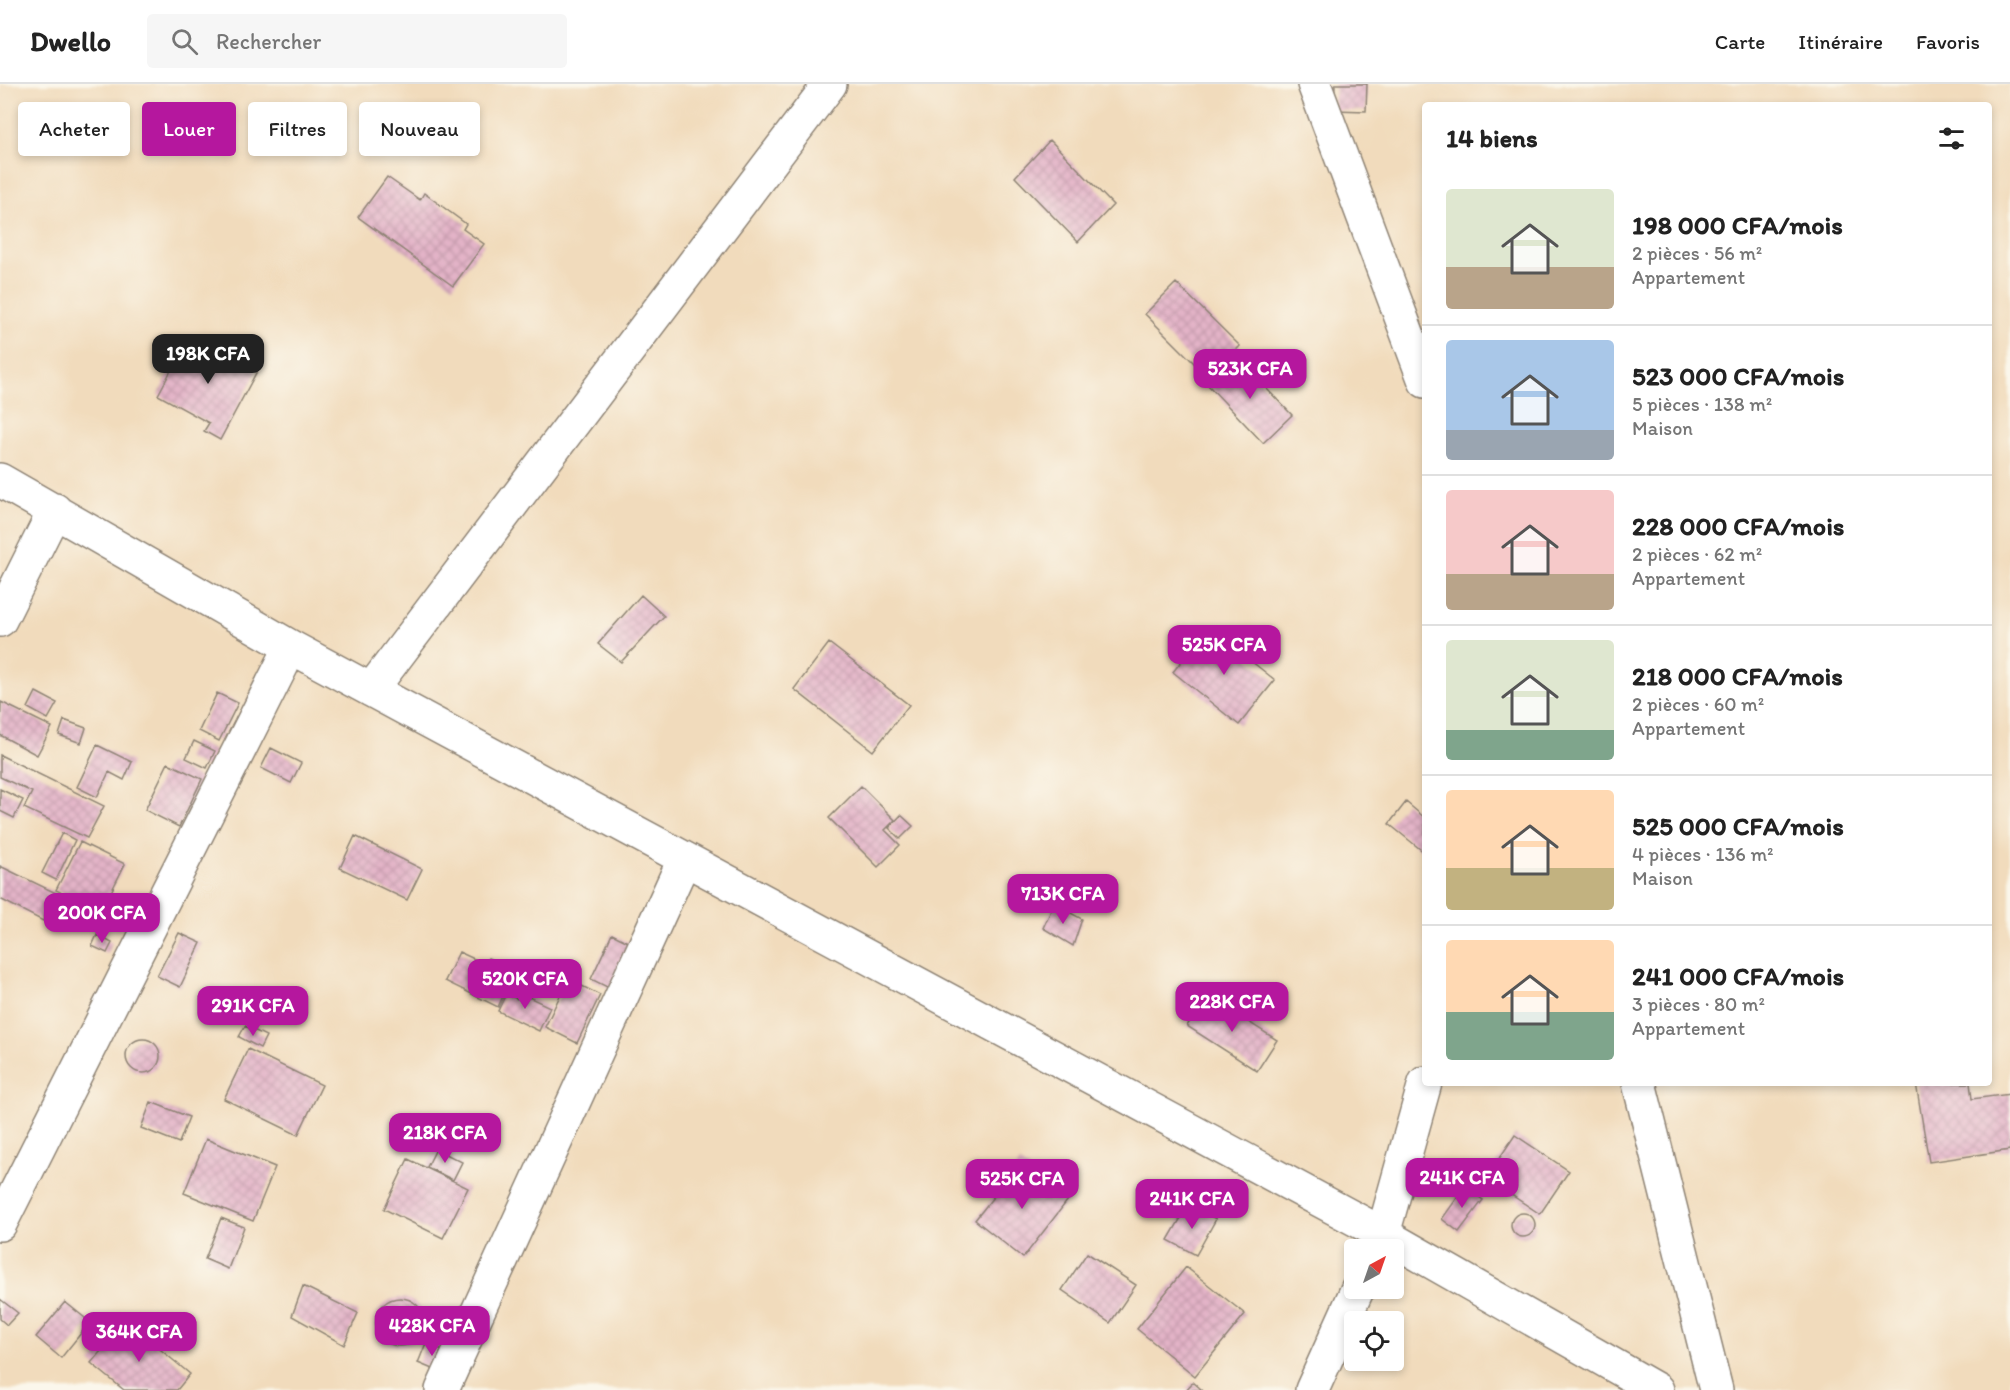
<!DOCTYPE html>
<html lang="fr">
<head>
<meta charset="utf-8">
<style>
  body { margin:0; font-family:Itim,sans-serif; background:#f6f6f6; color:#222; height:100vh; display:flex; flex-direction:column; font-size:22px; white-space:nowrap }
  * { box-sizing:border-box; margin:0 }
  p { font-size:20px; color:#767676 }
  .icon { flex:none; width:33px; height:33px; fill:none; stroke:currentColor; stroke-width:2; stroke-linecap:round; stroke-linejoin:round }
  .map { position:relative; flex:1; overflow:hidden }
  .details { position:absolute; left:1422px; top:18px; width:570px; height:984px; display:flex; flex-direction:column; background:#fff; border-radius:6px; box-shadow:0 3px 9px #0003 }
  .details>* { flex:none }
  .hud { position:absolute; left:18px; top:18px; width:570px; height:54px; display:flex; gap:12px }
  .needle { width:39px; rotate:40deg }
  .buttons { position:absolute; left:1344px; top:1155px; display:grid; gap:12px }
  .buttons a { display:grid; place-items:center; width:60px; height:60px; border-radius:6px; background:#fff; box-shadow:0 3px 9px #0003; font-size:30px }
  .price { position:absolute; translate:-50% -51px; padding:0 14px; border-radius:12px; background:#b5179e; color:#fff; font-size:20px; line-height:39px; filter:drop-shadow(0 2px 3px #0008) }
  .price::after { content:''; position:absolute; left:50%; top:36px; width:18px; height:14px; margin-left:-9px; background:inherit; clip-path:polygon(0 0,100% 0,50% 100%) }
  .price.current { background:#222; color:#fff }
  ul { padding:0; list-style:none }
  li { display:flex; align-items:center; gap:18px; height:150px; padding:0 24px }
  li+li { border-top:2px solid #e0e0e0 }
  li span { display:grid; place-items:center; flex:none; width:168px; height:120px; border-radius:6px; color:#555 }
  li>.icon { margin-inline-start:auto }
  span .icon { width:72px; height:72px; fill:#fffc; stroke-width:1 }
  li b { font-size:26px }
  h2 { display:flex; justify-content:space-between; align-items:center; height:72px; padding:0 24px; font-size:26px }
  .pill { padding:0 21px; border-radius:6px; background:#fff; box-shadow:0 3px 9px #0003; font-size:21px; line-height:54px }
  .pill.current { background:#b5179e; color:#fff }
  header { display:flex; align-items:center; gap:36px; box-sizing:border-box; height:84px; padding:0 30px; background:#fff; border-bottom:2px solid #e0e0e0 }
  header strong { font-size:28px }
  nav { display:flex; gap:33px; margin-inline-start:auto; font-size:21px }
  .search { width:420px; height:54px; background:#f6f6f6; display:flex; align-items:center; gap:15px; box-sizing:border-box; padding:0 21px; border-radius:6px; color:#767676; font-size:22px }
  .map>svg:first-child { display:block }
</style>
</head>
<body>
<header>
<strong>Dwello</strong>
<div class="search"><svg class="icon" aria-label="search" viewBox="0 0 24 24"><circle cx="10" cy="10" r="6"/><path d="M15 15l6 6"/></svg>Rechercher</div>
<nav><a>Carte</a><a>Itinéraire</a><a>Favoris</a></nav>
</header>
<div class="map">
<svg width="2010" height="1306" viewBox="0 0 2010 1306">
  <defs>
    <pattern id="building-cross-hatch" width="8" height="8" patternUnits="userSpaceOnUse" patternTransform="scale(1.5)"><rect width="8" height="8" fill="#e3b3c7"/><path d="M0 0l8 8M0 8l8-8" fill="none" stroke="#c39aab"/></pattern>
  </defs>
  <rect width="100%" height="100%" fill="#fbf7ec"/>
  <filter id="ink" filterUnits="userSpaceOnUse"><feTurbulence type="fractalNoise" baseFrequency=".0167" numOctaves="2"/><feDisplacementMap in="SourceGraphic" scale="12" xChannelSelector="R" yChannelSelector="G"/><feConvolveMatrix kernelMatrix="1 2 1 2 8 2 1 2 1" color-interpolation-filters="sRGB"/></filter>
  <filter id="wash" filterUnits="userSpaceOnUse"><feTurbulence type="fractalNoise" baseFrequency=".008" numOctaves="4" result="noise"/><feDisplacementMap in="SourceGraphic" scale="24" xChannelSelector="R" yChannelSelector="G"/><feGaussianBlur stdDeviation="1.35" result="paint"/><feColorMatrix in="noise" values="0 0 0 0 0 0 0 0 0 0 0 0 0 0 0 0 0 1.4 0 .05"/><feComposite in="paint" operator="in"/></filter>
  <g filter="url(#wash)">
    <rect width="100%" height="100%" fill="#f1dbbc"/>
    <g id="blocks">
      <!-- building -->
      <path fill="url(#building-cross-hatch)" d="M1335,0H1367L1366,27L1334,26Z
        M1050,56L1113,121L1078,158L1015,93Z
        M387,93L420,116L424,109L466,140L463,145L484,160L453,202L358,133Z
        M1176,199L1240,262L1209,294L1145,230Z
        M190,251L257,287L220,356L204,347L209,339L158,311Z
        M1237,274L1292,331L1263,359L1208,301Z
        M641,511L664,532L621,578L598,560Z
        M1208,543L1275,596L1239,641L1173,588Z
        M829,559L909,621L873,667L794,605Z
        M36,608L57,619L48,635L28,624Z
        M217,609L238,619L219,657L199,647Z
        M1,618L52,643L37,671L0,651Z
        M64,636L86,644L81,659L59,651Z
        M194,657L215,667L207,684L186,674Z
        M97,661L132,678L124,696L109,688L97,713L77,703Z
        M271,664L301,679L291,699L261,684Z
        M0,671L104,722L87,754L24,724L32,708L0,693Z
        M168,679L202,695L179,743L145,726Z
        M861,702L895,736L885,746L900,761L878,783L829,734Z
        M0,705L23,716L14,734L0,727Z
        M1406,718L1425,734V769L1389,740Z
        M901,731L913,742L900,755L889,744Z
        M62,749L75,756L56,796L42,789Z
        M355,752L422,785L407,816L340,784Z
        M80,758L125,780L101,828L56,806Z
        M0,782L56,809L43,837L0,815Z
        M1054,820L1082,835L1073,862L1043,844Z
        M179,849L201,859L180,903L157,892Z
        M612,850L636,862L615,907L591,895Z
        M97,851L112,859L107,869L92,862Z
        M459,868L485,880L488,874L515,886L498,923L445,897Z
        M568,895L600,911L577,959L545,943Z
        M520,909L550,923L539,947L498,927L506,910L517,915Z
        M1206,911L1277,956L1257,987L1187,942Z
        M245,942L266,952L260,964L239,953Z
        M126 972a17 17 0 1 1 34 0a17 17 0 1 1-34 0Z
        M248,965L322,1001L298,1051L224,1015Z
        M1916,999H1970L1972,1015L2010,1010V1066L1929,1078Z
        M151,1018L189,1033L179,1059L141,1044Z
        M1515,1051L1569,1087L1540,1130L1486,1094Z
        M206,1055L275,1083L253,1137L184,1109Z
        M436,1065L462,1078L453,1096L427,1083Z
        M408,1075L468,1104L443,1154L384,1125Z
        M1020,1079L1068,1116L1023,1174L975,1136Z
        M1465,1103L1483,1116L1459,1148L1442,1135Z
        M1189,1120L1216,1135L1196,1171L1168,1156Z
        M1511 1141a12 12 0 1 1 24 0a12 12 0 1 1-24 0Z
        M221,1134L244,1143L228,1185L205,1175Z
        M1087,1169L1136,1201L1110,1239L1062,1206Z
        M1186,1183L1245,1230L1195,1292L1137,1245Z
        M303,1202L358,1229L344,1261L292,1232Z
        M376 1238a24 24 0 1 1 48 0a24 24 0 1 1-48 0Z
        M0,1215L18,1229L7,1241L0,1235Z
        M65,1218L90,1238L61,1274L36,1253Z
        M126,1237L190,1290L177,1306H124L91,1279Z
        M426,1259L445,1267L437,1287L418,1279Z
        M1193,1298L1202,1306H1186Z"/>
    </g>
  </g>
  <g filter="url(#ink)">
    <use href="#blocks" fill-opacity="0" stroke="#8e8374" stroke-width="1.5"/>
    <g fill="none" stroke-linecap="round" stroke-linejoin="round">
      <!-- minor casing -->
      <g stroke="#8e8374" stroke-width="36">
        <path id="minor" d="M1314,0L1425,297
          M0,396L291,563L1383,1150L1657,1306
          M0,536L55,426
          M371,606L830,0
          M1639,999L1716,1306
          M0,1140L291,563
          M1376,1166L1383,1150L1425,999
          M442,1306L684,776
          M1312,1306L1358,1204"/>
      </g>
      <!-- minor -->
      <use href="#minor" stroke="#fff" stroke-width="33"/>
    </g>
  </g>
</svg>
<div class="buttons">
<a><svg class="needle" viewBox="-14 -14 28 28"><path d="M0-13l5 13h-10z" fill="#e53935"/><path d="M0 13l5-13h-10z" fill="#767676"/></svg></a>
<a><svg class="icon" aria-label="locate" viewBox="0 0 24 24"><circle cx="12" cy="12" r="6"/><path d="M12 2v4M12 18v4M2 12h4M18 12h4"/></svg></a>
</div>
<b class="price current" style="left:208px;top:301px">198K CFA</b>
<b class="price" style="left:1250px;top:316px">523K CFA</b>
<b class="price" style="left:1224px;top:592px">525K CFA</b>
<b class="price" style="left:1063px;top:841px">713K CFA</b>
<b class="price" style="left:102px;top:860px">200K CFA</b>
<b class="price" style="left:525px;top:926px">520K CFA</b>
<b class="price" style="left:1232px;top:949px">228K CFA</b>
<b class="price" style="left:253px;top:953px">291K CFA</b>
<b class="price" style="left:445px;top:1080px">218K CFA</b>
<b class="price" style="left:1462px;top:1125px">241K CFA</b>
<b class="price" style="left:1022px;top:1126px">525K CFA</b>
<b class="price" style="left:1192px;top:1146px">241K CFA</b>
<b class="price" style="left:432px;top:1273px">428K CFA</b>
<b class="price" style="left:139px;top:1279px">364K CFA</b>
<div class="hud">
<a class="pill">Acheter</a>
<a class="pill current">Louer</a>
<a class="pill">Filtres</a>
<a class="pill">Nouveau</a>
</div>
<section class="details">
<h2>14 biens<svg class="icon" aria-label="filters" viewBox="0 0 24 24"><path d="M4 7h16M4 17h16"/><circle cx="9" cy="7" r="2"/><circle cx="15" cy="17" r="2"/></svg></h2>
<ul>
<li><span style="background:linear-gradient(#dfe7d0 65%,#b9a48a 0)"><svg class="icon" aria-label="home" viewBox="0 0 24 24"><path d="M3 11l9-7 9 7M6 9v11h12V9"/></svg></span><div><b>198 000 CFA/mois</b><p>2 pièces · 56 m²</p><p>Appartement</p></div></li>
<li><span style="background:linear-gradient(#a9c7e8 75%,#9aa5b1 0)"><svg class="icon" aria-label="home" viewBox="0 0 24 24"><path d="M3 11l9-7 9 7M6 9v11h12V9"/></svg></span><div><b>523 000 CFA/mois</b><p>5 pièces · 138 m²</p><p>Maison</p></div></li>
<li><span style="background:linear-gradient(#f6c9c9 70%,#b9a48a 0)"><svg class="icon" aria-label="home" viewBox="0 0 24 24"><path d="M3 11l9-7 9 7M6 9v11h12V9"/></svg></span><div><b>228 000 CFA/mois</b><p>2 pièces · 62 m²</p><p>Appartement</p></div></li>
<li><span style="background:linear-gradient(#dfe7d0 75%,#7fa58c 0)"><svg class="icon" aria-label="home" viewBox="0 0 24 24"><path d="M3 11l9-7 9 7M6 9v11h12V9"/></svg></span><div><b>218 000 CFA/mois</b><p>2 pièces · 60 m²</p><p>Appartement</p></div></li>
<li><span style="background:linear-gradient(#ffd9b3 65%,#c2b280 0)"><svg class="icon" aria-label="home" viewBox="0 0 24 24"><path d="M3 11l9-7 9 7M6 9v11h12V9"/></svg></span><div><b>525 000 CFA/mois</b><p>4 pièces · 136 m²</p><p>Maison</p></div></li>
<li><span style="background:linear-gradient(#ffd9b3 60%,#7fa58c 0)"><svg class="icon" aria-label="home" viewBox="0 0 24 24"><path d="M3 11l9-7 9 7M6 9v11h12V9"/></svg></span><div><b>241 000 CFA/mois</b><p>3 pièces · 80 m²</p><p>Appartement</p></div></li>
</ul>
</section>
</div>
</body>
</html>
